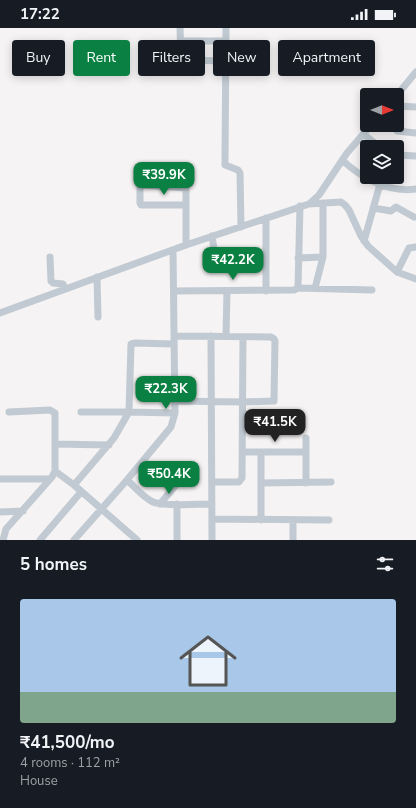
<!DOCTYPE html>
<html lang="en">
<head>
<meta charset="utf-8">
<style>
  body { margin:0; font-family:"Nunito Sans",sans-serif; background:#20242c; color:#f1f3f6; height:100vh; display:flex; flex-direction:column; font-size:15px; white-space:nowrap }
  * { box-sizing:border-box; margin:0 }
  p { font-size:13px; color:#9ea1a6 }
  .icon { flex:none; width:22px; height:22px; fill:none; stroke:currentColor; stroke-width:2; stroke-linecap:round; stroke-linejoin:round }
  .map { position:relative; height:512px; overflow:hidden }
  .sheet { display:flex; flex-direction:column; background:#171b24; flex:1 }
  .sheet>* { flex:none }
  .top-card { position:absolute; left:12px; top:12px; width:392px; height:36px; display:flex; gap:8px }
  .needle { width:26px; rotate:90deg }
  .buttons { position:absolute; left:360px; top:60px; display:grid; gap:8px }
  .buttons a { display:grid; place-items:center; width:44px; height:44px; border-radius:4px; background:#171b24; box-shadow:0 2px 10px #0003; font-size:20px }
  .price { position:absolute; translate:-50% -34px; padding:0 9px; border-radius:8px; background:#0b8043; color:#fff; font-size:13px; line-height:26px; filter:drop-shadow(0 1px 2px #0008) }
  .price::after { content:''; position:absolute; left:50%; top:24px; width:12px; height:9px; margin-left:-6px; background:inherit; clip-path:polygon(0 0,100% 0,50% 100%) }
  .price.on { background:#222; color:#fff }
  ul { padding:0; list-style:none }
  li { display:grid; align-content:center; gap:8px; height:212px; padding:0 20px }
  li span { display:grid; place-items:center; height:124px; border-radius:4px; color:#555 }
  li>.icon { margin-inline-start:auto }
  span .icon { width:72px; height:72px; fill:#fffc; stroke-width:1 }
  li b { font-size:17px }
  h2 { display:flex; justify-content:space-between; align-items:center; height:48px; padding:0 20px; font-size:17px }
  .chip { padding:0 14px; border-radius:4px; background:#171b24; box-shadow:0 2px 10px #0003; font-size:14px; line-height:36px }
  .chip.on { background:#0b8043; color:#fff }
  .status { display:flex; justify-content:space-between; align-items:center; height:28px; padding:0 20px; background:#171b24; direction:ltr }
  .status svg { height:11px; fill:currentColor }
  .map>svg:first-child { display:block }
</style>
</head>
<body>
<div class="status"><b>17:22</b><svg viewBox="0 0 49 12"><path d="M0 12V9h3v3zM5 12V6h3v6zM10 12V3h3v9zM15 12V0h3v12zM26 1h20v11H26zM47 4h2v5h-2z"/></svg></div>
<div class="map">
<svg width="416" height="512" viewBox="0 0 416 512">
  <rect width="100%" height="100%" fill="#f5f3f3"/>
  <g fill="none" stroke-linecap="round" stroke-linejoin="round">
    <!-- minor -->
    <path stroke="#c1cad2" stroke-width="7" d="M180,0L181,31L184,32L226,33
      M226,0L225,133V137L238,142L240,145L241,199
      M180,13H226
      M397,67L416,44
      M397,78L416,79
      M394,97L397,103L416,105
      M363,106L380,119
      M397,127L416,128
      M342,132C363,151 387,165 416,161
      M309,176L341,174L345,177L349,182L361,208L368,218L397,244L416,251
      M373,180L391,183L396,179L414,189
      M266,190V263
      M212,208L215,228L266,230
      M364,213L382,149
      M186,217V160L142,157L140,159V175L141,177H186
      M50,229L51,253L53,255L63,256L65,261
      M298,230L323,229
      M397,244L409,220L416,219
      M97,249L98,289
      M298,260L300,178
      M315,260L323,229V175
      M174,263L294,262L298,260L372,262
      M0,285L186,217L309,176L319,167L347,125L371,97
      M174,308L271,309L274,311L275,313L274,373L243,374L175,373
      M211,308L212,512
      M226,308L227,263
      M81,384H129L131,316L135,315L174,316
      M55,416L109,417
      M243,424H306
      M55,443L74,457L137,512
      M0,451H50
      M127,452C135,459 143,469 153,474C165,479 198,476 212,476
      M212,454H239L242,450L243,309
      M261,455L331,454
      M306,455V410
      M74,457L114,410L129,384L175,385
      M160,476L191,439
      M0,484L23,483
      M212,491L329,492
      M261,492V425
      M3,512L6,501L52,449L55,443V385L50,382L9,384
      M40,512L81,464
      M74,512L127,452L171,399L175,385L173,222
      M177,512V476
      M293,512V492"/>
  </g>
</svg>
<div class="buttons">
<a><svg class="needle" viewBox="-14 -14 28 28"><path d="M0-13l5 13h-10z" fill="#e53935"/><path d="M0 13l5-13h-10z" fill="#9ea1a6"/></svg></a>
<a><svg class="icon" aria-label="layers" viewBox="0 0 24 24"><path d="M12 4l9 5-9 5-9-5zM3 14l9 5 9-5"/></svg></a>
</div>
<b class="price" style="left:164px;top:168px">₹39.9K</b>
<b class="price" style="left:233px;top:253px">₹42.2K</b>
<b class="price" style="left:166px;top:382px">₹22.3K</b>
<b class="price on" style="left:275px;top:415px">₹41.5K</b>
<b class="price" style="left:169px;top:467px">₹50.4K</b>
<div class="top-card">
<a class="chip">Buy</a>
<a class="chip on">Rent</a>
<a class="chip">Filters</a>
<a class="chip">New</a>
<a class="chip">Apartment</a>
</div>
</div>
<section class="sheet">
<h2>5 homes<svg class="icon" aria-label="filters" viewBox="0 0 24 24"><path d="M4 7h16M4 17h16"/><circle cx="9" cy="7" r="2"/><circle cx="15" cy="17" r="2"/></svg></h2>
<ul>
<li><span style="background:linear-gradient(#a9c7e8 75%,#7fa58c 0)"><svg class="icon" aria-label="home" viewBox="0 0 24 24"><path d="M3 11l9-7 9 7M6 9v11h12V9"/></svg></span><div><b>₹41,500/mo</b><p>4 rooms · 112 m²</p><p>House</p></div></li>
</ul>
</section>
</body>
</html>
